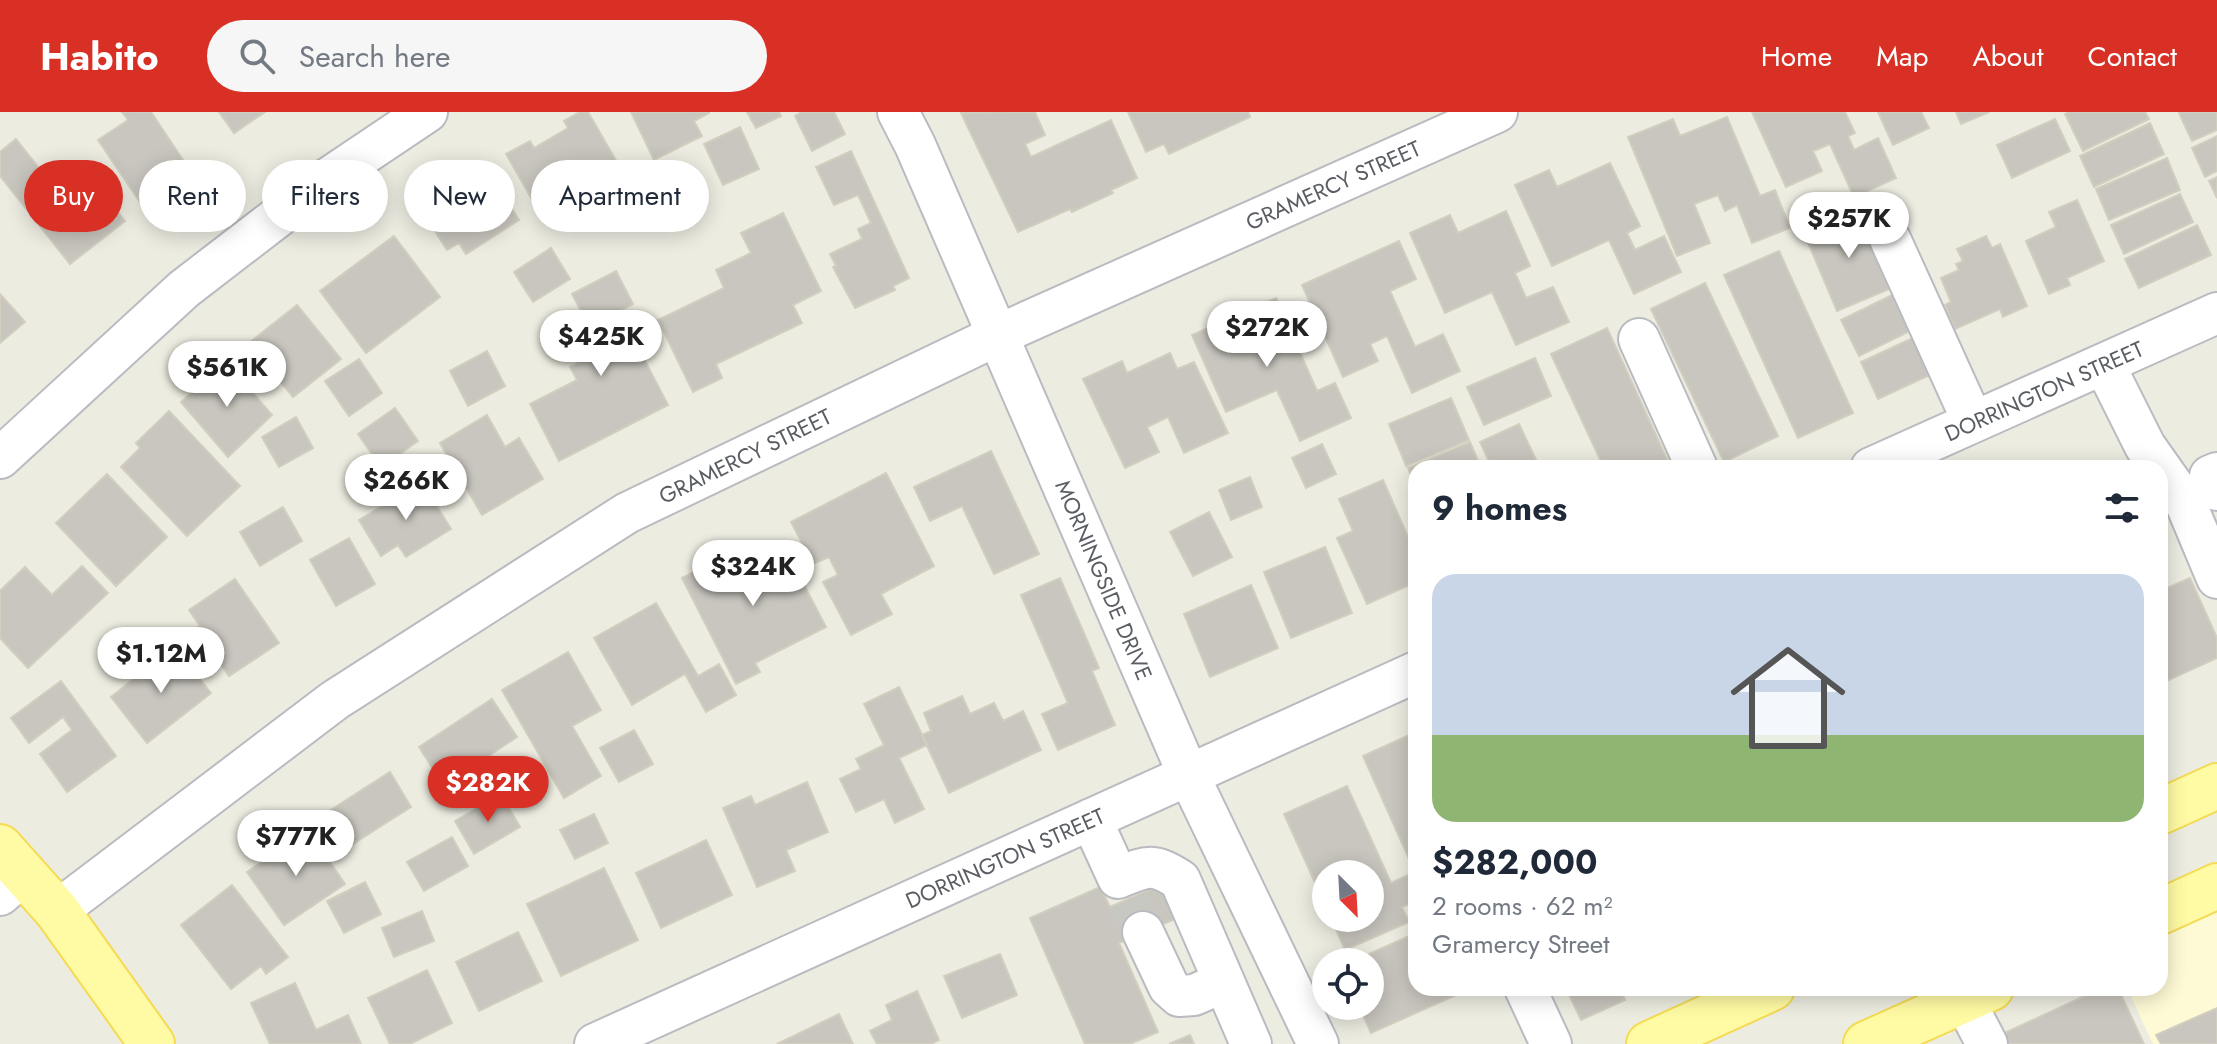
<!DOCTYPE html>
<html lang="en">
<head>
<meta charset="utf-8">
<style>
  body { margin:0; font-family:Jost,sans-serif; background:#f6f6f7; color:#1f2937; height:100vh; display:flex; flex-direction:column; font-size:30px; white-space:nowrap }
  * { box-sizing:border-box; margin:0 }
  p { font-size:26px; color:#747a83 }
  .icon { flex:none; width:44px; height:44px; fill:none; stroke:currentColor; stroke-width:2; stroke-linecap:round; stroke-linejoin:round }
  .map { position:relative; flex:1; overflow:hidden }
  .drawer { position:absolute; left:1408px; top:348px; width:760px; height:536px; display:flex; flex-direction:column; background:#fff; border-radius:24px; box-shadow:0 4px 20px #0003 }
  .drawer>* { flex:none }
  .guide { position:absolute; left:24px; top:48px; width:760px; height:72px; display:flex; gap:16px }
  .needle { width:52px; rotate:156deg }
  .buttons { position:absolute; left:1312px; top:748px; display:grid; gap:16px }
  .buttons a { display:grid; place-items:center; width:72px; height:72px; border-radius:50%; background:#fff; box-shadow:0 4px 20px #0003; font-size:40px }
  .price { position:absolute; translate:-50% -68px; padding:0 18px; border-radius:28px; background:#fff; color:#222; font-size:26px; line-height:52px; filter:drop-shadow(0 2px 4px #0008) }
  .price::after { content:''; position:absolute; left:50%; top:48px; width:24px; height:18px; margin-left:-12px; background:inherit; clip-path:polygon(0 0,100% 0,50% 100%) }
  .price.selected { background:#d93025; color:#fff }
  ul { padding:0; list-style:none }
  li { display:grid; align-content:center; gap:16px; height:424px; padding:0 24px }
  li span { display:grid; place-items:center; height:248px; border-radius:24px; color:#555 }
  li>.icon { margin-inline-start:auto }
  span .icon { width:144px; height:144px; fill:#fffc; stroke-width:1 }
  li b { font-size:34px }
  h2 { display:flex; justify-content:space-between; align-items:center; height:96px; padding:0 24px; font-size:34px }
  .chip { padding:0 28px; border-radius:36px; background:#fff; box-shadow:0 4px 20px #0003; font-size:28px; line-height:72px }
  .chip.selected { background:#d93025; color:#fff }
  header { display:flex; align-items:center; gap:48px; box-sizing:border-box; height:112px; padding:0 40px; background:#d93025; color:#fff }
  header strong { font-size:38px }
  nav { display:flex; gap:44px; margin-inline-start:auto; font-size:28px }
  .search { width:560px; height:72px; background:#f6f6f7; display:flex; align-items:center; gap:20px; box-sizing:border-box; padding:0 28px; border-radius:44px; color:#747a83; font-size:30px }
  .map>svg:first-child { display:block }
</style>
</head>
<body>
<header>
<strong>Habito</strong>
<div class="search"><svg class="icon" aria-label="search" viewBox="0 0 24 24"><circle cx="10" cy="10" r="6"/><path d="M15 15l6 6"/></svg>Search here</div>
<nav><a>Home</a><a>Map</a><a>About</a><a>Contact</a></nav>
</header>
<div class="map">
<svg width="2217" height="932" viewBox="0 0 2217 932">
  <rect width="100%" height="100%" fill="#edece1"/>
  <!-- commercial -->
  <path fill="#fefad5" d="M2217,793V932H2153L2127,876H2160V818Z"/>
  <!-- building -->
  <path fill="#c8c6be" stroke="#d2cebf" stroke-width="2" d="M122,0H151L189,57L140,90L98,28L128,8Z
    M219,0H265L234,21Z
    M580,0H588L622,59L612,65L616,71L581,91L577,85L542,105L506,42L530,29L534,36L568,16L564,9Z
    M631,0H709V1L694,9L702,24L654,48Z
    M747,0H779L781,4L756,16Z
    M802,0H834L845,22L812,39L795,4Z
    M1035,0L1045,23L1025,32L1031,45L1111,8L1137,66L1111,78L1113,81L1072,100L1070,97L1018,120L961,1Z
    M1128,0H1248L1250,5L1169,42L1164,32L1146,40Z
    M1752,0H1845L1855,21L1848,24L1854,38L1878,26L1896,66L1854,85L1830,32L1813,39L1822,59L1786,75Z
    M1878,0H1921L1929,16L1893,33Z
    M1956,0H1989L1961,12Z
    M2069,0H2145L2149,7L2083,39L2065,2Z
    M2181,0H2217V18L2192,29L2179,1Z
    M1727,5L1760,84L1775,78L1790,116L1752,131L1737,93L1725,99L1718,83L1694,92L1710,131L1677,144L1628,25L1673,7L1680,24Z
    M2055,7L2070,39L2012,66L1997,33Z
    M2150,11L2164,42L2094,75L2080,44Z
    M740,15L759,57L723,73L704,32Z
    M2217,24V59L2205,65L2192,36Z
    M16,27L66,90L93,68L125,109L70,152L0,64V40Z
    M851,39L909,166L893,174L895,178L855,196L833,155L836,154L830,142L862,127L858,117L871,111L858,83L834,93L816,55Z
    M2167,46L2180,78L2109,108L2096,77Z
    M1610,51L1640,114L1627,121L1635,138L1664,124L1681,160L1634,182L1609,128L1552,154L1515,73L1549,58L1557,75Z
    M488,59L519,108L466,142L459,131L447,138L429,110L441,103L435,93Z
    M2217,65V86L2209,69Z
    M2180,82L2193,110L2124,142L2111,113Z
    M2077,88L2104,149L2067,166L2070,173L2049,182L2026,129L2056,115L2049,100Z
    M1861,97L1894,175L1837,199L1804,121Z
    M1506,99L1530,154L1515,161L1526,186L1553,175L1569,210L1516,233L1492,180L1445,201L1410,121L1450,103L1458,121Z
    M783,101L821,179L793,193L802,211L716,252L722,266L693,280L658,208L724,176L716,158L751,141L741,121Z
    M2197,113L2211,143L2139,176L2125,147Z
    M394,124L440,185L366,241L320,179Z
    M1986,124L1992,136L2000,132L2027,194L2003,205L2000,197L1955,217L1945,193L1951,190L1941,166L1959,158L1956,152L1963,149L1957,137Z
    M1399,129L1416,167L1390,179L1415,235L1443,222L1460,259L1412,281L1387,224L1370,232L1378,249L1343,265L1302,173Z
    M551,136L570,167L533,190L514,160Z
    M1779,139L1853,301L1798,326L1724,163Z
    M616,159L633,192L619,199L668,293L559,349L530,292L577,268L570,255L602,239L572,182Z
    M1705,171L1778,324L1724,350L1651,197Z
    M1896,181L1914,217L1859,244L1841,208Z
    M0,182L25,210L0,231Z
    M1276,186L1317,279L1335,271L1351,306L1300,329L1277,278L1226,300L1192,223Z
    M297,193L341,247L293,285L249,231Z
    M1607,216L1671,356H1604L1551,242Z
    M1917,224L1934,261L1878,287L1861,250Z
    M487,239L505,274L468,294L450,259Z
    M1170,241L1177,257L1194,250L1228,321L1184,341L1168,305L1147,315L1159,340L1125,356L1083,267L1122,249L1127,261Z
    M1535,246L1551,284L1484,313L1467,275Z
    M359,247L382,281L349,304L325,269Z
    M226,250L272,303L228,345L181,290Z
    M1451,286L1469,328L1406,354L1389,312Z
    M395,296L418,329L381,355L358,322Z
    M169,299L240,374L187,424L121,355L140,336L136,331Z
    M487,303L505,335L519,326L543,367L482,403L440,331Z
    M296,305L313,336L279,355L262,325Z
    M1519,312L1540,356H1492L1480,330Z
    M1470,330L1481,356H1416V376L1408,356Z
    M1322,332L1336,362L1306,376L1292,346Z
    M991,339L1039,442L994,462L962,394L930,409L914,375Z
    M886,361L934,454L881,482L892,502L851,523L823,470L838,463L829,445L813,452L791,410Z
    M107,362L167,425L116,474L56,411Z
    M1250,365L1262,395L1231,408L1219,378Z
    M1383,368L1416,443V470L1367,492L1337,426L1353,419L1339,387Z
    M422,370L451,417L406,445L398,433L381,444L359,408Z
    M283,395L302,429L260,454L240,420Z
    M1209,400L1232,445L1193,464L1170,420Z
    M349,426L375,472L336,494L310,448Z
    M755,429L768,455L789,444L826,515L755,551L760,560L736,572L682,466Z
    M1325,435L1352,501L1291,526L1264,460Z
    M82,454L108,481L28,556L0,526V479L25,455L52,483Z
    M1060,466L1099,556L1092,559L1115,613L1058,638L1042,602L1068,591L1021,483Z
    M2190,466L2217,526V546L2160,572V479Z
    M235,467L279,531L229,564L196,516L200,514L189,498Z
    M1251,473L1278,536L1210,565L1184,502Z
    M656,491L698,564L719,552L736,583L706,600L685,562L632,593L594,526Z
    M174,535L211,581L147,631L111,585Z
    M568,540L601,598L572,614L601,664L564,686L502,578Z
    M61,569L116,644L67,680L40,642L72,618L63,605L29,631L11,606Z
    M899,575L927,633L899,646L924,697L895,711L884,687L856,700L840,667L861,657L856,647L884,633L864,592Z
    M962,584L970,602L994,591L1003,609L1023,599L1041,638L949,681L922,623L931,619L924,601Z
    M492,587L517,625L490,643L492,647L446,677L419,635Z
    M634,618L653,652L619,670L600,636Z
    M1416,620V789L1402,795L1409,810L1345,838L1331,806H1370V762H1326V795L1284,702L1347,674L1391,771L1415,760L1363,644Z
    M390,660L411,695L348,735L326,701Z
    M807,670L828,720L786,738L795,759L757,775L723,696L751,684L755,693Z
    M501,682L520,715L474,742L455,709Z
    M594,702L608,731L575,747L560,718Z
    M308,718L345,772L284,813L247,760Z
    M452,725L468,754L424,779L407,750Z
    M706,728L732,783L661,816L636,761Z
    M604,756L638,828L561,864L527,792Z
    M1175,767L1189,801L1119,831L1158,920L1130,932H1085L1030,806L1100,775L1110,795Z
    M365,770L381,802L344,821L327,789Z
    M232,773L288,845L266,862L261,854L231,877L181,813Z
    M422,799L434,829L394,845L382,816Z
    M518,820L542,869L479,899L456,850Z
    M1416,821V876H1453L1456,883L1371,921L1359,894H1370V850H1351Z
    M1000,842L1017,883L962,906L944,864Z
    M427,858L452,911L410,932H390L368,886Z
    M295,871L316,918L348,903L361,932H270L251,891Z
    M1566,876H1620L1625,888L1581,908Z
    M2102,876H2118L2144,932H1999L1996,925Z
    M917,879L939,928L931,932H877L870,919L892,908L886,893Z
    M2217,896V932H2161L2156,923Z
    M839,902L853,932H777Z
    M1190,923L1194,932H1169Z"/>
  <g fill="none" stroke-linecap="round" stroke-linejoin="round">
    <!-- minor-tunnel -->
    <path stroke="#c8c8c2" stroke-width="40" stroke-dasharray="40 20" stroke-linecap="butt" d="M1128,788L1143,820"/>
    <!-- minor casing -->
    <g stroke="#b9bbc1" stroke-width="44">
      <path id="minor" d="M898,0L915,33L1188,662L1318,932
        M1890,127L1973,310
        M1639,227L1697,356
        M2104,252L2145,334L2186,392L2217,466
        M0,346L184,177L327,67L427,0
        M1871,356L2217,201
        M2217,361L2210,364L2217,378
        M1091,707L1118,766C1147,754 1152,750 1180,768L1251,932
        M0,783L24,762
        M57,799L335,588L627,401L998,223L1497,0
        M1143,820L1169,875L1179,884L1194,883L1224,870
        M1525,876L1551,932
        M1964,888L1987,932
        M595,932L1416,560"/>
    </g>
    <!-- major casing -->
    <g stroke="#f4db53" stroke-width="48">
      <path id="major" d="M2160,700L2217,674
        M0,735L57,799L152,932
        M2160,800L2217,774
        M1649,932L1772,876
        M1866,932L1991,876"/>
    </g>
    <!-- minor -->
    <use href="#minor" stroke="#fff" stroke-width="40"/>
    <!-- major -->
    <use href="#major" stroke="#fffba4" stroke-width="44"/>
  </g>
  <g text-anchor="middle" stroke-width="6" stroke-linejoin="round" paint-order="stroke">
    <!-- street labels -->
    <g font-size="22" fill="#5a5d63" stroke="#fff">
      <text transform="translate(1333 73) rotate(-24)" y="8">GRAMERCY STREET</text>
      <text transform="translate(2044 279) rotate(-24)" y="8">DORRINGTON STREET</text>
      <text transform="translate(745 344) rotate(-26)" y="8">GRAMERCY STREET</text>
      <text transform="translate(1104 468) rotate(67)" y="8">MORNINGSIDE DRIVE</text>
      <text transform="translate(1005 746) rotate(-24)" y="8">DORRINGTON STREET</text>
    </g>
  </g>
</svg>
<div class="buttons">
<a><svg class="needle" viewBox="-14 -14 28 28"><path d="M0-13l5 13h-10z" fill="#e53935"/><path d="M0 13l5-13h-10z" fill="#747a83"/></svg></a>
<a><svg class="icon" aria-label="locate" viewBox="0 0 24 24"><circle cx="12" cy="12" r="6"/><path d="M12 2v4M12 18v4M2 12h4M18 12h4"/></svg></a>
</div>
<b class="price" style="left:1849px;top:148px">$257K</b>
<b class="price" style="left:1267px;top:257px">$272K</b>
<b class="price" style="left:601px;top:266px">$425K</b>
<b class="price" style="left:227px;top:297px">$561K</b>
<b class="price" style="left:406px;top:410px">$266K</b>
<b class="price" style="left:753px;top:496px">$324K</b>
<b class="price" style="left:161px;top:583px">$1.12M</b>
<b class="price selected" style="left:488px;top:712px">$282K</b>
<b class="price" style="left:296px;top:766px">$777K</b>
<div class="guide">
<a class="chip selected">Buy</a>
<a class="chip">Rent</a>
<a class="chip">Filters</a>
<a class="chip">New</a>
<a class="chip">Apartment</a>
</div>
<section class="drawer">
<h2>9 homes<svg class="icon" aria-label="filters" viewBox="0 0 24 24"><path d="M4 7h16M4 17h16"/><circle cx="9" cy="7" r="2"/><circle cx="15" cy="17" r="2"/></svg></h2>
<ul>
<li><span style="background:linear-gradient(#c9d6e8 65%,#8fb573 0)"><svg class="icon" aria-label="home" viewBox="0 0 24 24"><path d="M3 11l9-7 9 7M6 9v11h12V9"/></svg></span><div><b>$282,000</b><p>2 rooms · 62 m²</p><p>Gramercy Street</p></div></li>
</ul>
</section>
</div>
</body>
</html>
